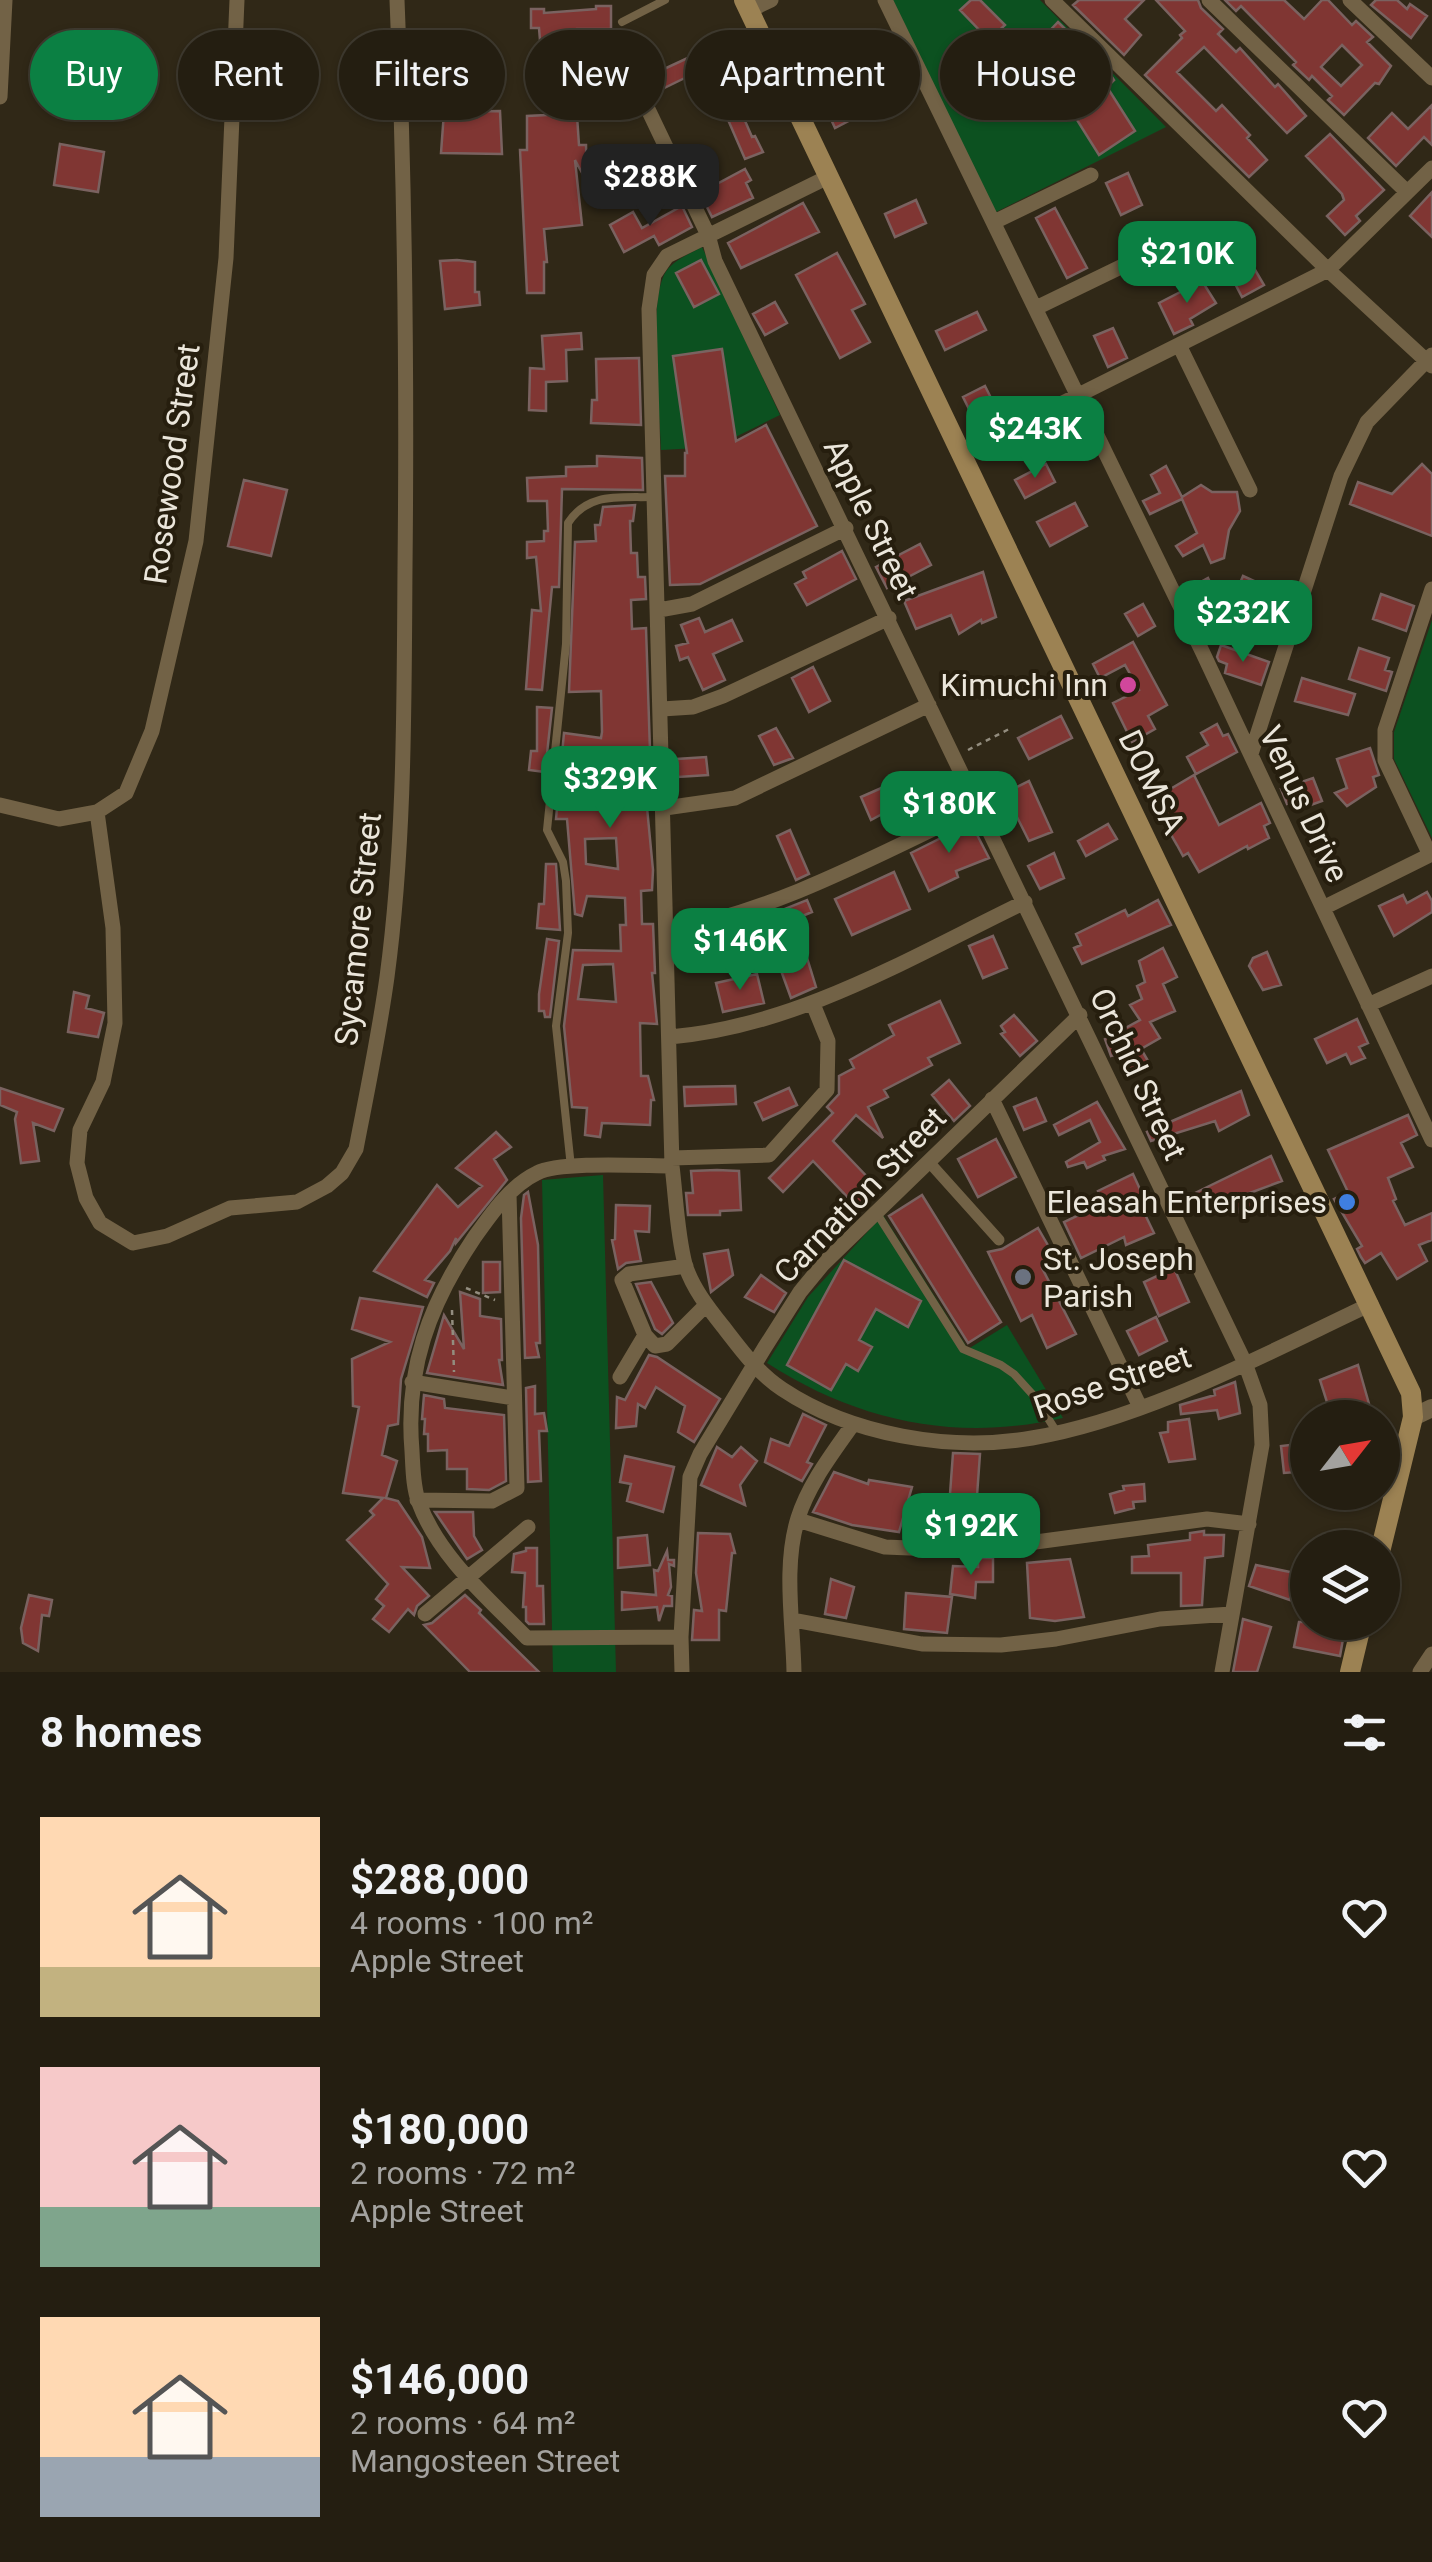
<!DOCTYPE html>
<html lang="en">
<head>
<meta charset="utf-8">
<style>
  body { margin:0; font-family:Roboto,sans-serif; background:#2c271a; color:#f1f3f6; height:100vh; display:flex; flex-direction:column; font-size:38px; white-space:nowrap }
  * { box-sizing:border-box; margin:0 }
  p { font-size:32px; color:#a3a29f }
  .icon { flex:none; width:55px; height:55px; fill:none; stroke:currentColor; stroke-width:2; stroke-linecap:round; stroke-linejoin:round }
  .map { position:relative; height:1672px; overflow:hidden }
  .side { display:flex; flex-direction:column; background:#241e11; flex:1 }
  .side>* { flex:none }
  .top-card { position:absolute; left:30px; top:30px; width:1372px; height:90px; display:flex; gap:20px }
  .needle { width:65px; rotate:59deg }
  .tools { position:absolute; left:1290px; top:1400px; display:grid; gap:20px }
  .tools a { display:grid; place-items:center; width:110px; height:110px; border-radius:50%; background:#241e11; box-shadow:0 2px 8px #0004,0 0 0 2px #413c31; font-size:50px }
  .price { position:absolute; translate:-50% -85px; padding:0 22px; border-radius:20px; background:#0b8043; color:#fff; font-size:32px; line-height:65px; filter:drop-shadow(0 2px 5px #0008) }
  .price::after { content:''; position:absolute; left:50%; top:60px; width:30px; height:22px; margin-left:-15px; background:inherit; clip-path:polygon(0 0,100% 0,50% 100%) }
  .price.selected { background:#222; color:#fff }
  ul { padding:0; list-style:none }
  li { display:flex; align-items:center; gap:30px; height:250px; padding:0 40px }
  li span { display:grid; place-items:center; flex:none; width:280px; height:200px; border-radius:0px; color:#555 }
  li>.icon { margin-inline-start:auto }
  span .icon { width:120px; height:120px; fill:#fffc; stroke-width:1 }
  li b { font-size:42px }
  h2 { display:flex; justify-content:space-between; align-items:center; height:120px; padding:0 40px; font-size:42px }
  .chip { padding:0 35px; border-radius:45px; background:#241e11; box-shadow:0 2px 8px #0004,0 0 0 2px #413c31; font-size:35px; line-height:90px }
  .chip.selected { background:#0b8043; color:#fff }
  .map>svg:first-child { display:block }
</style>
</head>
<body>
<div class="map">
<svg width="1432" height="1672" viewBox="0 0 1432 1672">
  <rect width="100%" height="100%" fill="#302817"/>
  <!-- green -->
  <path fill="#0c5120" d="M893,0H1040L1166,127L994,213Z
    M702,247L780,415L715,447L661,450C660,408 648,309 664,275C672,260 688,255 702,247Z
    M1432,620V838L1394,759V732Z
    M603,1175L616,1672H553L542,1180Z
    M883,1215L968,1349L1007,1325L1063,1418C956,1442 859,1422 767,1363L808,1297Z"/>
  <!-- building -->
  <path fill="#803633" stroke="#7a6260" stroke-width="2.5" fill-rule="evenodd" d="M971,0H980L1005,25L989,40L960,10Z
    M1079,0H1144L1125,19L1141,35L1124,55L1073,5Z
    M1156,0H1198L1201,8L1223,29L1218,34L1236,52L1240,48L1275,87L1278,84L1306,116L1287,133L1204,47L1177,72L1216,111L1222,105L1250,135L1247,138L1267,160L1249,177L1145,75L1182,38L1180,35L1185,31Z
    M1225,0H1284L1304,19L1322,0H1328L1352,25L1356,21L1373,37L1367,42L1391,66L1379,84L1375,83L1344,115L1328,100L1332,96L1312,76L1309,80L1293,65L1296,62L1241,6L1236,11ZM1342,45L1362,65L1341,86L1321,67Z
    M1376,0H1397L1407,9L1410,4L1427,16L1411,38L1371,5Z
    M596,6H611V29H577L576,101L579,145H586L587,182L575,160L582,225L544,229L547,262H544V293H527L520,150H527V116L546,115L539,28H531V9H544V13L596,9Z
    M1058,22L1108,71L1114,80L1107,87L1135,131L1099,155L1077,120L1082,117L1022,60Z
    M692,56L699,71L652,94L644,92L638,81Z
    M723,70L752,137L755,136L763,152L745,159L709,76Z
    M854,92L864,113L835,128L825,106Z
    M1432,105V145L1424,137L1396,166L1368,138L1392,113L1408,129Z
    M500,111L502,154L441,153L444,112Z
    M1330,134L1384,190L1356,216L1360,221L1345,235L1327,216L1344,200L1342,194L1306,156Z
    M60,144L104,152L98,192L54,185Z
    M745,169L751,180L746,183L753,198L712,217L700,193Z
    M1128,173L1142,205L1121,215L1106,183Z
    M1432,192V237L1410,216Z
    M916,200L926,223L895,237L885,214Z
    M803,203L819,232L741,268L728,243Z
    M682,206L692,227L659,245L654,236L624,252L610,225L633,212L642,228Z
    M1055,208L1087,268L1067,278L1036,218Z
    M837,253L865,304L852,310L870,342L840,358L796,275Z
    M457,260L475,262V292H479L480,305L445,309L440,261Z
    M701,260L719,294L694,307L676,273Z
    M1251,263L1264,285L1242,297L1230,274Z
    M1202,281L1216,303L1190,319L1193,325L1174,334L1159,303Z
    M775,302L787,323L765,335L753,314Z
    M977,312L986,330L945,350L936,331Z
    M1113,328L1127,358L1108,367L1094,336Z
    M581,333L582,349L566,350L567,381L546,382V411L529,410L530,368L544,369L542,336Z
    M722,349L736,441L766,425L817,526L700,584L670,585L665,476H685V453H687L673,356Z
    M639,358L641,425L591,423L592,400H597L596,359Z
    M985,386L998,412L976,423L963,397Z
    M597,456L642,458L643,490L562,489L559,587H552L542,690L526,689L532,610L541,611L536,557L527,558V542L544,541V531H548L547,501H528L527,478L566,476V467L597,466Z
    M1046,464L1055,482L1025,498L1015,480Z
    M1422,464L1432,474V536L1350,504L1358,482L1392,494Z
    M1166,466L1182,497L1201,485L1212,492H1237L1240,511L1229,530L1224,558L1211,563L1203,545L1183,556L1176,546L1197,533L1182,499L1150,514L1143,501L1160,493L1151,475Z
    M244,480L287,490L271,556L228,546Z
    M1075,503L1087,526L1050,546L1037,522Z
    M635,505L633,521H630L631,553H637L638,577H645L646,599L631,600L632,629L646,628L650,751H646V797L653,870L652,890L641,891L642,924H653L655,973H652L657,1024L640,1023L641,1076H648L654,1100H651L650,1125L602,1123L600,1137L585,1135L587,1108L572,1107L564,1026L573,950L621,951L620,925H626L625,898L587,896L582,916L575,914L567,819H556L564,733L601,738L602,732L601,691L569,692L575,542L596,541L595,525H600L603,507ZM616,838L618,869L586,864L585,839ZM613,964L616,1002L578,999L583,965Z
    M920,544L931,565L887,588L876,567Z
    M842,551L856,579L807,605L795,584L806,578L803,572Z
    M983,572L996,617L982,623L981,620L959,634L951,615L916,629L904,601Z
    M1243,576L1274,590L1265,609L1235,595Z
    M1208,578L1218,598L1195,609L1186,590Z
    M1381,594L1414,606L1406,631L1373,619Z
    M1143,604L1155,626L1138,636L1125,614Z
    M699,618L705,632L732,620L742,641L713,654L725,680L703,690L688,657L680,660L676,646L688,643L681,625Z
    M1133,642L1167,705L1148,716L1155,729L1132,742L1113,703L1139,690L1125,665L1100,678L1093,664Z
    M1221,645L1269,662L1261,685L1225,673L1227,664L1219,661L1217,657Z
    M1359,648L1389,658L1385,670L1392,672L1386,691L1349,679Z
    M813,667L830,701L809,712L792,678Z
    M1302,678L1355,694L1348,715L1295,701Z
    M537,707L552,708L545,772L529,770L531,751H537Z
    M1061,716L1072,738L1029,759L1018,738Z
    M1217,724L1223,736L1228,734L1237,752L1196,774L1187,757L1208,745L1201,733Z
    M776,728L793,758L774,765L759,736Z
    M1370,748L1379,775L1373,777L1376,787L1347,806L1335,793L1347,788L1337,759Z
    M706,757L708,775L678,777L677,759Z
    M1194,775L1219,825L1261,803L1270,823L1264,826L1269,838L1248,849L1247,846L1199,872L1188,853L1183,856L1177,845L1166,826L1172,822L1157,797Z
    M1313,778L1322,801L1300,809L1297,800L1287,804L1281,789Z
    M1029,781L1052,832L1029,841L1005,793Z
    M886,786L895,807L871,820L861,797Z
    M971,823L989,858L956,871L958,877L929,891L911,853Z
    M1108,824L1117,839L1086,856L1078,841Z
    M790,830L809,874L796,880L777,836Z
    M1054,853L1064,878L1040,889L1028,866Z
    M546,864H556L560,930L537,928L539,904H544Z
    M894,872L910,909L852,935L835,899Z
    M1427,892L1432,901V912L1394,936L1379,906L1403,895L1407,903Z
    M807,900L812,912L795,919L816,987L791,998L762,918Z
    M1158,900L1171,925L1082,964L1074,948L1081,945L1076,934L1125,910L1128,916Z
    M712,932L718,962L698,966L692,937Z
    M993,936L1007,968L983,978L969,946Z
    M547,939L559,941L550,1017H545L544,1011H539V994Z
    M1163,948L1177,977L1163,984L1175,1011L1150,1022L1160,1038L1141,1049L1151,1066L1129,1076L1118,1054L1111,1056L1105,1039L1140,1020L1130,1005L1142,999L1137,986L1145,982L1139,961Z
    M1267,952L1281,985L1263,990L1249,966L1253,958Z
    M757,974L764,1003L723,1012L716,983Z
    M74,992L89,996L86,1008L104,1013L98,1037L68,1032Z
    M940,1001L960,1043L928,1058L932,1065L884,1090L888,1097L868,1107L883,1138L856,1115L833,1141L875,1185L857,1207L813,1161L783,1192L769,1178L833,1113L827,1107L839,1094V1076L854,1068L850,1060L894,1035L889,1025Z
    M1014,1015L1037,1041L1020,1056L1001,1034L1005,1032L1001,1026Z
    M1357,1019L1368,1043L1359,1047L1365,1058L1351,1064L1346,1054L1327,1063L1315,1039Z
    M949,1080L970,1106L954,1121L932,1095Z
    M735,1086L736,1104L685,1106L684,1087Z
    M0,1088L63,1109L54,1131L33,1123L39,1161L21,1163L15,1119L17,1112L0,1105Z
    M789,1088L797,1105L763,1120L755,1103Z
    M1241,1091L1249,1115L1219,1131L1215,1121L1151,1141L1147,1132Z
    M1036,1098L1046,1121L1024,1130L1014,1107Z
    M1097,1102L1125,1149L1103,1156L1105,1160L1087,1168L1084,1162L1068,1167L1066,1162L1100,1142L1090,1120L1059,1135L1054,1125Z
    M1408,1115L1417,1135L1401,1143L1413,1167L1388,1178L1396,1199L1393,1201L1405,1225L1432,1213V1240L1419,1245L1427,1261L1397,1279L1381,1253L1365,1263L1361,1257L1357,1249L1362,1246L1334,1199L1348,1192L1328,1150Z
    M496,1132L511,1147L494,1159L507,1180L456,1243V1238L450,1251L425,1280L434,1283L427,1297L374,1271L437,1185L458,1207L482,1186L456,1168Z
    M996,1139L1016,1177L978,1197L958,1159Z
    M1271,1156L1282,1181L1247,1194L1257,1210L1241,1216L1234,1200L1204,1212L1195,1193Z
    M717,1170L739,1171L741,1210L720,1211V1215H688L686,1193H693L691,1171Z
    M1133,1174L1144,1198L1138,1200L1154,1233L1126,1245L1124,1237L1081,1258L1064,1222L1104,1203L1098,1191Z
    M528,1192L538,1245L540,1343H536L539,1357L525,1358L521,1218L524,1195Z
    M922,1195L1001,1322L968,1343L889,1216Z
    M616,1205L650,1206L649,1232L635,1231L641,1261L626,1263L618,1269L612,1240L615,1239Z
    M1038,1228L1057,1261L1042,1268L1076,1334L1047,1348L1032,1315L1021,1321L988,1252L1002,1249Z
    M728,1250L733,1275L711,1292L704,1254Z
    M844,1260L921,1301L908,1327L876,1309L859,1340L872,1347L858,1371L846,1364L831,1390L787,1365Z
    M483,1262H500V1292L483,1293Z
    M1174,1268L1189,1302L1159,1316L1144,1282Z
    M761,1275L786,1293L774,1312L745,1297Z
    M651,1282L673,1323L662,1334L655,1329L636,1284Z
    M460,1292L480,1299V1316L501,1319L502,1360H499L503,1385L427,1373L444,1315L464,1349Z
    M360,1298L423,1307L401,1379L398,1424L388,1426L382,1455L397,1461L386,1498L398,1501L422,1537L430,1568L402,1567L429,1596L417,1606L414,1615L408,1609L389,1632L373,1619L384,1606L376,1599L388,1584L347,1540L374,1515L370,1511L383,1498L343,1493L359,1407L353,1406L352,1359L390,1342L352,1329Z
    M1156,1317L1167,1341L1139,1355L1127,1331Z
    M649,1355L657,1357L720,1399L694,1442L678,1432L685,1406L656,1387L645,1408L638,1404L636,1426L616,1428L617,1397L625,1400Z
    M1358,1365L1373,1418H1332L1320,1380Z
    M1235,1382L1240,1413L1219,1419L1217,1410L1181,1414L1180,1405L1215,1395L1214,1390Z
    M535,1386V1414L544,1413L547,1431H539L541,1481L528,1482L526,1388Z
    M424,1395L444,1399L445,1408L504,1415L506,1481L489,1490L467,1489V1469H447V1450L428,1451V1434H424L425,1419H422Z
    M803,1414L826,1425L807,1462L812,1464L802,1481L765,1462L771,1439L789,1446Z
    M1189,1419L1195,1459L1169,1462L1160,1433L1168,1432V1422Z
    M1308,1443V1471L1284,1473L1281,1446Z
    M717,1447L732,1457L741,1447L757,1461L740,1485L745,1505L701,1485Z
    M953,1453L980,1454L977,1496L950,1494Z
    M625,1456L674,1467L663,1512L627,1501L631,1484L620,1482Z
    M834,1472L868,1484L869,1480L912,1487L899,1532L852,1525L813,1512Z
    M1144,1484L1145,1501L1133,1502L1134,1508L1115,1513L1110,1494L1124,1490L1123,1486Z
    M435,1512H473L474,1536L482,1550L467,1559Z
    M1204,1531V1535H1224L1223,1556L1205,1558L1202,1605L1181,1606V1573H1132V1557L1149,1556L1148,1545L1190,1540V1533Z
    M698,1533L730,1534L735,1553H732L726,1611L719,1610V1640H692L694,1610L702,1611L696,1573Z
    M647,1535L650,1565L618,1568V1538Z
    M526,1548H537V1586H543L544,1624H529L526,1621V1607H523L525,1573L512,1572L514,1554L526,1551Z
    M667,1551L668,1560H674V1566L669,1564L671,1587L668,1595L672,1596V1606H664L659,1621L657,1607L622,1610V1592L656,1595L654,1570L658,1571Z
    M978,1558H993V1582H976L975,1598L950,1594L953,1566L978,1567Z
    M1070,1559L1084,1617L1055,1621L1030,1618L1027,1563Z
    M1256,1565L1295,1573L1290,1600L1249,1586Z
    M831,1579L854,1587L846,1618L825,1614Z
    M906,1593L952,1597L947,1633L904,1629Z
    M29,1595L52,1600L49,1616L42,1615L38,1651L23,1643L21,1628Z
    M465,1595L481,1610L479,1613L539,1672H470L424,1625L432,1623Z
    M1243,1619L1271,1627L1257,1672H1233Z
    M1299,1622H1346L1340,1656L1294,1647Z"/>
  <g fill="none" stroke-linecap="round" stroke-linejoin="round">
    <!-- path -->
    <path stroke="#938d7f" stroke-width="2.5" stroke-dasharray="5 5" stroke-linecap="butt" d="M968,750L1011,728
      M466,1288L495,1300
      M452,1310L454,1372"/>
    <!-- service -->
    <path stroke="#726246" stroke-width="8" d="M622,22L665,0
      M571,1167L556,1026L568,933L566,881L563,862L547,830L566,644L568,523C588,492 619,498 653,497
      M876,1212L963,1349L1001,1365L1014,1374L1034,1396L1056,1431"/>
    <!-- pedestrian -->
    <path stroke="#726246" stroke-width="11" d="M929,1162L999,1240"/>
    <!-- minor -->
    <path stroke="#726246" stroke-width="15" d="M885,0L1202,651L1432,1140
      M1052,0L1328,270L1432,366
      M1209,0L1407,192
      M1350,0L1432,78
      M750,10L771,0
      M0,97L5,0
      M645,103L708,235L715,261L1245,1363L1260,1405L1262,1445L1222,1672
      M612,165L626,166L667,149
      M830,176L667,256L654,275L649,309L672,1166C676,1198 677,1233 685,1264C692,1288 710,1310 725,1329C742,1351 758,1373 782,1389C851,1435 950,1452 1032,1438C1145,1419 1267,1353 1371,1304
      M994,222L1091,175
      M1036,308L1133,261
      M1179,345L1250,490
      M963,453L1328,270L1432,168
      M659,610L692,604L846,528
      M662,709L693,707L723,696L889,618
      M1251,754L1341,476L1367,422L1432,355
      M0,805L59,819L97,812L126,793L152,731L196,541L226,258L237,0
      M665,808L735,798L929,705
      M97,812L113,928L115,1023L103,1082L80,1130L77,1163L86,1198L100,1223L133,1243L167,1236L230,1208L297,1202L327,1186L342,1173L356,1149C367,1092 379,1035 387,977C405,842 404,704 405,568C407,379 405,189 397,0
      M1430,855L1385,760V730L1432,589
      M1323,908L1432,854
      M667,931C779,910 877,855 979,807
      M1368,1005L1432,976
      M670,1037C798,1026 911,957 1025,902
      M992,1099L1140,1407
      M672,1158L769,1155L827,1090L828,1041L813,1004
      M672,1166C642,1166 560,1161 537,1173C510,1186 491,1214 474,1238C429,1305 405,1369 412,1451C413,1468 413,1488 419,1503C439,1557 488,1598 527,1638L681,1637
      M686,1266L629,1274L622,1280L645,1335L655,1346L667,1344L706,1305
      M620,1377L645,1335
      M412,1382L513,1398
      M417,1500L492,1501L517,1488L509,1194
      M798,1520L885,1547L934,1549L1006,1546L1207,1519L1249,1524
      M425,1614L528,1527
      M793,1620L922,1644L1001,1645L1056,1639L1160,1619L1231,1614
      M682,1672L681,1637L690,1477L700,1454L765,1347L800,1292L823,1264L1080,1015
      M794,1672C793,1622 783,1566 798,1518C809,1483 833,1453 853,1424
      M1420,1672L1432,1654"/>
    <!-- tertiary -->
    <path stroke="#726246" stroke-width="18" d="M1413,1417L1432,1408"/>
    <!-- secondary -->
    <path stroke="#9c8253" stroke-width="20" d="M744,0L1411,1393L1413,1417L1381,1548
      M1350,1672L1362,1622"/>
  </g>
  <!-- markers -->
  <circle fill="#d1479c" stroke="#261e0e" stroke-width="4" cx="1128" cy="685" r="10"/>
  <circle fill="#3f7fe0" stroke="#261e0e" stroke-width="4" cx="1347" cy="1202" r="10"/>
  <circle fill="#6b7280" stroke="#261e0e" stroke-width="4" cx="1023" cy="1277" r="10"/>
  <g text-anchor="middle" stroke-width="8" stroke-linejoin="round" paint-order="stroke">
    <!-- street labels -->
    <g font-size="32" fill="#ebe6db" stroke="#261e0e">
      <text transform="translate(172 464) rotate(-82)" y="11">Rosewood Street</text>
      <text transform="translate(871 519) rotate(64)" y="11">Apple Street</text>
      <text transform="translate(1152 782) rotate(64)" y="11">DOMSA</text>
      <text transform="translate(1304 804) rotate(65)" y="11">Venus Drive</text>
      <text transform="translate(358 929) rotate(-84)" y="11">Sycamore Street</text>
      <text transform="translate(1138 1074) rotate(65)" y="11">Orchid Street</text>
      <text transform="translate(860 1195) rotate(-46)" y="11">Carnation Street</text>
      <text transform="translate(1112 1382) rotate(-19)" y="11">Rose Street</text>
    </g>
    <!-- poi labels -->
    <g font-size="32" fill="#ebe6db" stroke="#261e0e" text-anchor="end">
      <text x="1108" y="696">Kimuchi Inn</text>
      <text x="1327" y="1213">Eleasah Enterprises</text>
      <text x="1043" y="1270" text-anchor="start">St. Joseph<tspan x="1043" dy="37">Parish</tspan></text>
    </g>
  </g>
</svg>
<div class="tools">
<a><svg class="needle" viewBox="-14 -14 28 28"><path d="M0-13l5 13h-10z" fill="#e53935"/><path d="M0 13l5-13h-10z" fill="#a3a29f"/></svg></a>
<a><svg class="icon" aria-label="layers" viewBox="0 0 24 24"><path d="M12 4l9 5-9 5-9-5zM3 14l9 5 9-5"/></svg></a>
</div>
<b class="price selected" style="left:650px;top:229px">$288K</b>
<b class="price" style="left:1187px;top:306px">$210K</b>
<b class="price" style="left:1035px;top:481px">$243K</b>
<b class="price" style="left:1243px;top:665px">$232K</b>
<b class="price" style="left:610px;top:831px">$329K</b>
<b class="price" style="left:949px;top:856px">$180K</b>
<b class="price" style="left:740px;top:993px">$146K</b>
<b class="price" style="left:971px;top:1578px">$192K</b>
<div class="top-card">
<a class="chip selected">Buy</a>
<a class="chip">Rent</a>
<a class="chip">Filters</a>
<a class="chip">New</a>
<a class="chip">Apartment</a>
<a class="chip">House</a>
</div>
</div>
<section class="side">
<h2>8 homes<svg class="icon" aria-label="filters" viewBox="0 0 24 24"><path d="M4 7h16M4 17h16"/><circle cx="9" cy="7" r="2"/><circle cx="15" cy="17" r="2"/></svg></h2>
<ul>
<li><span style="background:linear-gradient(#ffd9b3 75%,#c2b280 0)"><svg class="icon" aria-label="home" viewBox="0 0 24 24"><path d="M3 11l9-7 9 7M6 9v11h12V9"/></svg></span><div><b>$288,000</b><p>4 rooms · 100 m²</p><p>Apple Street</p></div><svg class="icon" aria-label="heart" viewBox="0 0 24 24"><path d="M12 20l-8-8c-3-5 5-10 8-4 3-6 11-1 8 4z"/></svg></li>
<li><span style="background:linear-gradient(#f6c9c9 70%,#7fa58c 0)"><svg class="icon" aria-label="home" viewBox="0 0 24 24"><path d="M3 11l9-7 9 7M6 9v11h12V9"/></svg></span><div><b>$180,000</b><p>2 rooms · 72 m²</p><p>Apple Street</p></div><svg class="icon" aria-label="heart" viewBox="0 0 24 24"><path d="M12 20l-8-8c-3-5 5-10 8-4 3-6 11-1 8 4z"/></svg></li>
<li><span style="background:linear-gradient(#ffd9b3 70%,#9aa5b1 0)"><svg class="icon" aria-label="home" viewBox="0 0 24 24"><path d="M3 11l9-7 9 7M6 9v11h12V9"/></svg></span><div><b>$146,000</b><p>2 rooms · 64 m²</p><p>Mangosteen Street</p></div><svg class="icon" aria-label="heart" viewBox="0 0 24 24"><path d="M12 20l-8-8c-3-5 5-10 8-4 3-6 11-1 8 4z"/></svg></li>
</ul>
</section>
</body>
</html>
